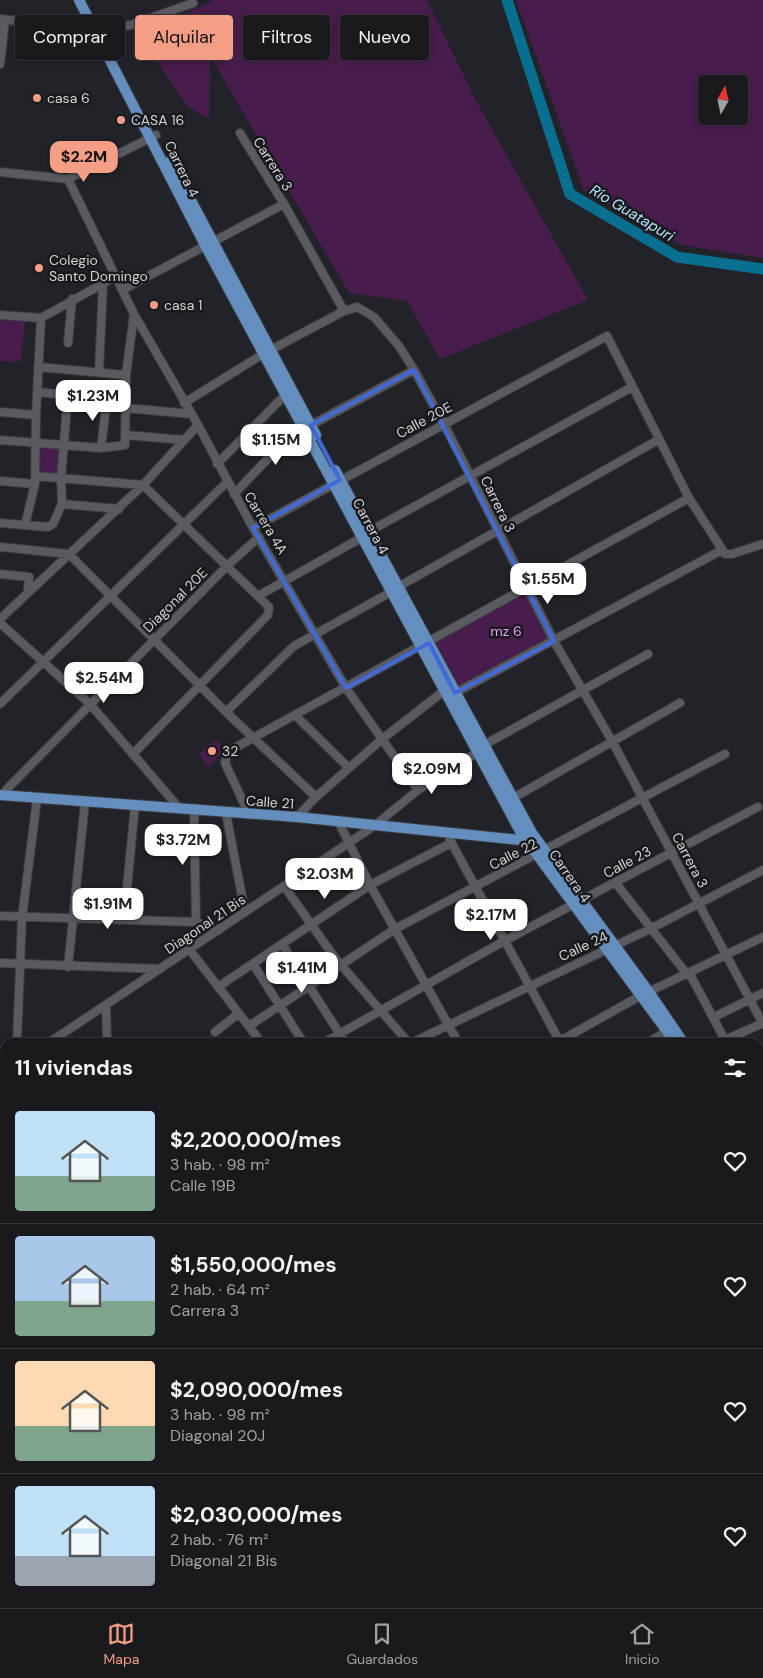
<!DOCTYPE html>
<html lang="es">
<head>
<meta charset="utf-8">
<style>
  body { margin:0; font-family:"DM Sans",sans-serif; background:#27272b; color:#f1f3f6; height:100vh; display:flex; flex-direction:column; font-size:19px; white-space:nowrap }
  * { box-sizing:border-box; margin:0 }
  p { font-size:16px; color:#9fa1a4 }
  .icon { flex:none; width:28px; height:28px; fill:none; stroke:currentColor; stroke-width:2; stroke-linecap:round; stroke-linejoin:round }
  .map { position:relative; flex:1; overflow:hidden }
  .drawer { position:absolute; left:0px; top:1038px; width:764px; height:571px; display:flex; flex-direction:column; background:#1a1a1e; border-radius:15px 15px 0 0; box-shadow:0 2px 8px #0003,0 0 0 1px #38383c }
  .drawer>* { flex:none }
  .banner { position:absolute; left:15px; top:15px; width:500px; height:45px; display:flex; gap:10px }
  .needle { width:32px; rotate:9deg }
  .controls { position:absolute; left:698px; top:75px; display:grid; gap:10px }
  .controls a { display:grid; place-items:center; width:50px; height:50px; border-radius:5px; background:#1a1a1e; box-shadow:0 2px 8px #0003,0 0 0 1px #38383c; font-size:25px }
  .price { position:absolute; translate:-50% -42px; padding:0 11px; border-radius:10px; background:#fff; color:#222; font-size:16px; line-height:32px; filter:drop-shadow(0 1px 2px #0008) }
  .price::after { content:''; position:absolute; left:50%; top:30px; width:15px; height:11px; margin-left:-8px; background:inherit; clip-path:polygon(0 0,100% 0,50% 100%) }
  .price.selected { background:#f49e86; color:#111 }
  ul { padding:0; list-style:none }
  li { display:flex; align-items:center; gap:15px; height:125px; padding:0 15px }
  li+li { border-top:1px solid #38383c }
  li span { display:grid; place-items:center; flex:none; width:140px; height:100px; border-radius:5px; color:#555 }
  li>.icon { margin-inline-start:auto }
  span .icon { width:60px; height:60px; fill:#fffc; stroke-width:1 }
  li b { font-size:21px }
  h2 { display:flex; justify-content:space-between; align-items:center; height:60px; padding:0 15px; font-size:21px }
  .chip { padding:0 18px; border-radius:5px; background:#1a1a1e; box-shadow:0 2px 8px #0003,0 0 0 1px #38383c; font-size:18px; line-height:45px }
  .chip.selected { background:#f49e86; color:#111 }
  .dock { display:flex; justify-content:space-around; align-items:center; height:70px; border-top:1px solid #38383c; background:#1a1a1e; font-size:14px; color:#9fa1a4 }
  .dock a { display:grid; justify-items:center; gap:2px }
  .dock .selected { color:#f49e86 }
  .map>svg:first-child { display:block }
</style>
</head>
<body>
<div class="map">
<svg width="763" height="1608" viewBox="0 0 763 1608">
  <rect width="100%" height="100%" fill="#222328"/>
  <!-- green -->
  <path fill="#481c4c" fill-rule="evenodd" d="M214,0H427L475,99L588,300L440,359L407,301L349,293L210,56L209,119L187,106L154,57L180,48L167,23Z
    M516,0H763V258L682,245L584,191ZM706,84H739V116H706Z
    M0,319L25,321L21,362L0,361Z
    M39,446L62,447L60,476L38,474Z
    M524,591L547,638L457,688L433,643Z
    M216,740L225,749L208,768L199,754Z
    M5,1572V1604H156L160,1608H0V1573Z"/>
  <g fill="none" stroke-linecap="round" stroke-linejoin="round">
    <!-- river -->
    <path stroke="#086f90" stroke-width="11" d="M507,0L570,194L677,257L763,269"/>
    <!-- minor casing -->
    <g stroke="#3c3d40" stroke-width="10">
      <path id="minor" d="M0,19L102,30L131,25L193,3
        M0,64L5,20
        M240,133L284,204L344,311L357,307L374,317L399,346L414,370L444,424L554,641L612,741L763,1024
        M0,172L68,179L156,135
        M68,179L134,314L198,425L253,528L346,688L418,790
        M122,290L284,204
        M0,315L41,318L115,277
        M68,343L72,299
        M38,367L126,375
        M99,372L103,283
        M37,392L107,399L126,408L191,414
        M184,403L263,354L344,311
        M0,412L36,415
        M311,425L414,370
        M125,435L184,440
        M0,440L101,448L125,445L126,375L134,314
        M101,448L107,399
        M217,464L286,394
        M35,476L143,485L269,607L268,615L262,621L134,753
        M0,481L35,484
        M234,494L302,423
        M62,504L119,509
        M0,523L48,527L53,524L62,504L61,478L68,395
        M25,525L35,484L36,415L41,318
        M253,528L607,336L689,498L725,554H732L763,544
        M368,532L632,387
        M0,547L69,554L226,712L316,797
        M0,574L29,577L28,591
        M398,587L658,440
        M258,596L361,538
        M0,619L143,485L198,425
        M0,623L90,704L180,809
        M455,693L722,550
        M0,704L227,482
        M226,712L294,646L391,592
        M295,715L349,768
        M484,745L648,654
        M6,790L227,566L259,537
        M513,798L680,703
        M194,810L196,922
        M247,810L225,763L227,755L231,750L689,498
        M226,813L245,912
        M297,817L316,797L381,740L445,690
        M338,821L370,885L458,1042
        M450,840L560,1042
        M615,882L686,973L691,976L726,1042
        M284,886L335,958L408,1042
        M0,916L196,922L219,930
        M124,919L135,805
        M282,944L345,1042
        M189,949L261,1042
        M0,963L160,969
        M253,964L303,1042
        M68,967L85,802
        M218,987L370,885L451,843
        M106,1005L107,1042
        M714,1017L763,993
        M249,1026L395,929L725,754
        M215,1032L238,1014
        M725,1040L763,1023
        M17,1042L22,918L37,799
        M50,1042L374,826L418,790L478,752
        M325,1042L504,941L758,807
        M413,1042L652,928L763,870
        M558,1042L640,996L763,937
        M649,1042L667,1031
        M0,1051L5,1052
        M759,1080L763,1078
        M2,1081L5,1090
        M759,1139L763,1137
        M0,1205L5,1200
        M759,1237L763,1234
        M759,1291L763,1289
        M759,1344L763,1342
        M0,1399L5,1405
        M759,1408L763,1406
        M0,1413L5,1419
        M759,1420L763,1418
        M0,1449L5,1443
        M0,1459H5
        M759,1571L763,1569
        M162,1604L166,1608
        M296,1604L298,1608
        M433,1604L435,1608
        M703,1604L705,1608
        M208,1608L217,1604
        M350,1608L358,1604
        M372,1608L381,1604
        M679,1608L689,1604"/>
    </g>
    <!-- major casing -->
    <g stroke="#3c3d40" stroke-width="12">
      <path id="major" d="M79,0L206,247L521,833L675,1042
        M170,161L316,435
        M335,470L532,833L649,992L683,1042
        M0,795L297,817L529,841
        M759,1174L763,1182
        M759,1196L763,1207"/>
    </g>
    <!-- minor -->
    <use href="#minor" stroke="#5a5b60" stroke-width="8"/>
    <!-- major -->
    <use href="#major" stroke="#638ebd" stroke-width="10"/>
  </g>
  <!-- marked area -->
  <path fill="none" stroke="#4269d8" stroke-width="4" stroke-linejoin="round" d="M414,370L554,641L455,693L429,643L346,688L253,528L340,480L311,425Z"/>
  <!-- markers -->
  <g fill="#f49e86" stroke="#191a1e" stroke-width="2">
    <circle cx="37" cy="98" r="5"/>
    <circle cx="121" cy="120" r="5"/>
    <circle cx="39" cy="268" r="5"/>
    <circle cx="154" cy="305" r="5"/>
    <circle cx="212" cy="751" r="5"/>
  </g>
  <g text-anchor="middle" stroke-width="5" stroke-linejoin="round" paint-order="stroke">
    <!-- poi labels -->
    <g font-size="14" fill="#d4d4d7" stroke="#191a1e" text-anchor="start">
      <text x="47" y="103">casa 6</text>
      <text x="131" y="125">CASA 16</text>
      <text x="49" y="265">Colegio<tspan x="49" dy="16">Santo Domingo</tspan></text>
      <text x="164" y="310">casa 1</text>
      <text x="222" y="756">32</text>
    </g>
    <!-- street labels -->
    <g font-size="14" fill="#d4d4d7" stroke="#191a1e">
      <text transform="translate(273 164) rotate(58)" y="5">Carrera 3</text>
      <text transform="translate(182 169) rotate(64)" y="5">Carrera 4</text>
      <text transform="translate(424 420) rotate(-28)" y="5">Calle 20E</text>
      <text transform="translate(498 504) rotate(64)" y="5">Carrera 3</text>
      <text transform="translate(266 523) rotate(59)" y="5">Carrera 4A</text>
      <text transform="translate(371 526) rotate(62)" y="5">Carrera 4</text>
      <text transform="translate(175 600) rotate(-45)" y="5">Diagonal 20E</text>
      <text transform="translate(270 802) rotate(4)" y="5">Calle 21</text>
      <text transform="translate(513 854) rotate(-27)" y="5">Calle 22</text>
      <text transform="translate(690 860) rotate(62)" y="5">Carrera 3</text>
      <text transform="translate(627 862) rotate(-28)" y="5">Calle 23</text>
      <text transform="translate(570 876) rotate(55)" y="5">Carrera 4</text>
      <text transform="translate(205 924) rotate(-34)" y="5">Diagonal 21 Bis</text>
      <text transform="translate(583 946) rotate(-25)" y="5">Calle 24</text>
    </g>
    <!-- park labels -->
    <g font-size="14" fill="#f09ef7" stroke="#191a1e">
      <text x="506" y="636">mz 6</text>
    </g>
    <!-- water labels -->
    <g font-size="15" font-style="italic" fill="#b3e5fc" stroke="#191a1e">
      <text transform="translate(632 213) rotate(31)" y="5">Río Guatapuri</text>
    </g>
  </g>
</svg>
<div class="controls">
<a><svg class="needle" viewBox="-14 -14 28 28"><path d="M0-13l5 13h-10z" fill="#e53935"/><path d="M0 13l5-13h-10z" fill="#9fa1a4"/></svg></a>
</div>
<b class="price selected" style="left:84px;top:183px">$2.2M</b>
<b class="price" style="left:93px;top:422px">$1.23M</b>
<b class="price" style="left:276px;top:466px">$1.15M</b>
<b class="price" style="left:548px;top:605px">$1.55M</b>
<b class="price" style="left:104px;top:704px">$2.54M</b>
<b class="price" style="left:432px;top:795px">$2.09M</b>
<b class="price" style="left:183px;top:866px">$3.72M</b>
<b class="price" style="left:325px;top:900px">$2.03M</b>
<b class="price" style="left:108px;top:930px">$1.91M</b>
<b class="price" style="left:491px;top:941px">$2.17M</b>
<b class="price" style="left:302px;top:994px">$1.41M</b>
<div class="banner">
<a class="chip">Comprar</a>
<a class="chip selected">Alquilar</a>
<a class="chip">Filtros</a>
<a class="chip">Nuevo</a>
</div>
<section class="drawer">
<h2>11 viviendas<svg class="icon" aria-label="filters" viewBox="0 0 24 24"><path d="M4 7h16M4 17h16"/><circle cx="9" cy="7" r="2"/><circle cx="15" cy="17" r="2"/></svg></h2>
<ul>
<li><span style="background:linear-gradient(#bfe0f5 65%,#7fa58c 0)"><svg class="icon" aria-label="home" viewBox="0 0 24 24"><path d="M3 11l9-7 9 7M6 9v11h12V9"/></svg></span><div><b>$2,200,000/mes</b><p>3 hab. · 98 m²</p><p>Calle 19B</p></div><svg class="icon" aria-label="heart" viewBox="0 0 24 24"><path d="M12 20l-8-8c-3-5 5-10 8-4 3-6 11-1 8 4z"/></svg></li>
<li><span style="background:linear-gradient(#a9c7e8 65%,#7fa58c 0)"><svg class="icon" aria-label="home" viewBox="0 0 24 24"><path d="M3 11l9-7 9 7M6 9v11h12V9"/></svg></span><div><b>$1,550,000/mes</b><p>2 hab. · 64 m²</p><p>Carrera 3</p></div><svg class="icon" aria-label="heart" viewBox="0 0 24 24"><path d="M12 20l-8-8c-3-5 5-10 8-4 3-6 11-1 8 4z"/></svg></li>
<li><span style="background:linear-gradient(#ffd9b3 65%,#7fa58c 0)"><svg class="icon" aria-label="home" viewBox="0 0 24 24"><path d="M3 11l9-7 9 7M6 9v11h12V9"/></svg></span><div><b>$2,090,000/mes</b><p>3 hab. · 98 m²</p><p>Diagonal 20J</p></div><svg class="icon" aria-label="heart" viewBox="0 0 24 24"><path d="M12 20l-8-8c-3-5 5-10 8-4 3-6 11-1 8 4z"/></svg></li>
<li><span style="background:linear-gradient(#bfe0f5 70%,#9aa5b1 0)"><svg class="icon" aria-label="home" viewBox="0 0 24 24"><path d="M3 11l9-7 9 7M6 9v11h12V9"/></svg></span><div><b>$2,030,000/mes</b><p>2 hab. · 76 m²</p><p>Diagonal 21 Bis</p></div><svg class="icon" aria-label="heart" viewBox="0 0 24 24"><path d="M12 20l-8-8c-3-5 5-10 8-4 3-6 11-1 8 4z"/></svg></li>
</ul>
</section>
</div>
<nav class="dock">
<a class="selected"><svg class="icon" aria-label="map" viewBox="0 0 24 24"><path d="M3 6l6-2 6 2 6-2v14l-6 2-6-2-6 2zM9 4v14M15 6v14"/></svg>Mapa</a>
<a><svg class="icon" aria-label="saved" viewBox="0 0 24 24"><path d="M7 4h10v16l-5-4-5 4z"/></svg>Guardados</a>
<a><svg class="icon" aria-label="home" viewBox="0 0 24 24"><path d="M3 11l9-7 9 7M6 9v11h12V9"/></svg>Inicio</a>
</nav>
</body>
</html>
